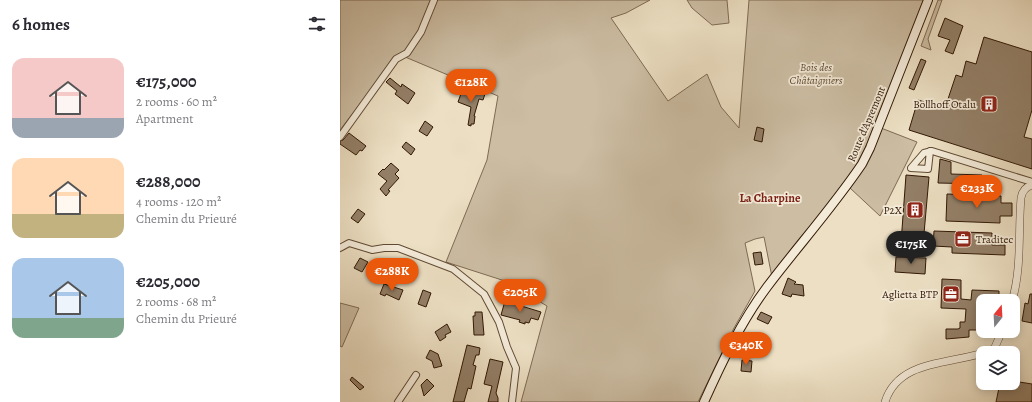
<!DOCTYPE html>
<html lang="en">
<head>
<meta charset="utf-8">
<style>
  body { margin:0; font-family:Alegreya,serif; background:#f2f2f3; color:#2b2b33; height:100vh; display:flex; flex-direction:column; font-size:15px; white-space:nowrap }
  * { box-sizing:border-box; margin:0 }
  p { font-size:13px; color:#7c7c81 }
  .icon { flex:none; width:22px; height:22px; fill:none; stroke:currentColor; stroke-width:2; stroke-linecap:round; stroke-linejoin:round }
  .map { position:relative; flex:1; overflow:hidden }
  .side { display:flex; flex-direction:column; background:#fff; width:340px }
  .side>* { flex:none }
  .needle { width:26px; rotate:18deg }
  .tools { position:absolute; left:636px; top:294px; display:grid; gap:8px }
  .tools a { display:grid; place-items:center; width:44px; height:44px; border-radius:8px; background:#fff; box-shadow:0 2px 10px #0003; font-size:20px }
  .price { position:absolute; translate:-50% -34px; padding:0 9px; border-radius:14px; background:#ea580c; color:#fff; font-size:13px; line-height:26px; filter:drop-shadow(0 1px 2px #0008) }
  .price::after { content:''; position:absolute; left:50%; top:24px; width:12px; height:9px; margin-left:-6px; background:inherit; clip-path:polygon(0 0,100% 0,50% 100%) }
  .price.active { background:#222; color:#fff }
  ul { padding:0; list-style:none }
  li { display:flex; align-items:center; gap:12px; height:100px; padding:0 12px }
  li span { display:grid; place-items:center; flex:none; width:112px; height:80px; border-radius:12px; color:#555 }
  li>.icon { margin-inline-start:auto }
  span .icon { width:48px; height:48px; fill:#fffc; stroke-width:1 }
  li b { font-size:17px }
  h2 { display:flex; justify-content:space-between; align-items:center; height:48px; padding:0 12px; font-size:17px }
  main { display:flex; flex:1; min-height:0 }
  .map>svg:first-child { display:block }
</style>
</head>
<body>
<main>
<section class="side">
<h2>6 homes<svg class="icon" aria-label="filters" viewBox="0 0 24 24"><path d="M4 7h16M4 17h16"/><circle cx="9" cy="7" r="2"/><circle cx="15" cy="17" r="2"/></svg></h2>
<ul>
<li><span style="background:linear-gradient(#f6c9c9 75%,#9aa5b1 0)"><svg class="icon" aria-label="home" viewBox="0 0 24 24"><path d="M3 11l9-7 9 7M6 9v11h12V9"/></svg></span><div><b>€175,000</b><p>2 rooms · 60 m²</p><p>Apartment</p></div></li>
<li><span style="background:linear-gradient(#ffd9b3 70%,#c2b280 0)"><svg class="icon" aria-label="home" viewBox="0 0 24 24"><path d="M3 11l9-7 9 7M6 9v11h12V9"/></svg></span><div><b>€288,000</b><p>4 rooms · 120 m²</p><p>Chemin du Prieuré</p></div></li>
<li><span style="background:linear-gradient(#a9c7e8 75%,#7fa58c 0)"><svg class="icon" aria-label="home" viewBox="0 0 24 24"><path d="M3 11l9-7 9 7M6 9v11h12V9"/></svg></span><div><b>€205,000</b><p>2 rooms · 68 m²</p><p>Chemin du Prieuré</p></div></li>
</ul>
</section>
<div class="map">
<svg width="692" height="402" viewBox="0 0 692 402">
  <rect width="100%" height="100%" fill="#ecdfc3"/>
  <filter id="stains"><feTurbulence type="fractalNoise" baseFrequency=".005" numOctaves="4"/><feColorMatrix values="0 0 0 0 .2 0 0 0 0 .09 0 0 0 0 .02 0 0 0 .5 -.17"/></filter>
  <radialGradient id="worn" r=".72"><stop offset=".6" stop-color="#630" stop-opacity="0"/><stop offset="1" stop-color="#630" stop-opacity=".3"/></radialGradient>
  <!-- green -->
  <path fill="#ccbda3" stroke="#7f6a54" d="M0,0H310L286,13L271,18L328,101L367,74L381,107L399,128L409,0H584L521,159L514,172L432,277L424,237L415,239L405,243L415,291L394,328L358,402H181L207,306L165,281L106,262L147,160L158,96L58,54L0,130Z
    M347,0H387L389,23L372,25L352,8Z
    M598,0H602L588,39L591,50L581,46Z
    M541,128L577,142L540,216L510,188Z
    M0,303L19,308L2,347L0,346Z"/>
  <!-- building -->
  <path fill="#937f67" stroke="#321804" d="M605,18L623,26L613,54L605,51L610,40L598,36Z
    M644,37L692,52V110L684,137L692,139V169L569,130L578,100L605,108L616,75L622,77L626,61L636,64Z
    M581,59L586,61L574,90L569,88Z
    M50,78L61,87L62,84L75,93L68,104L55,94L57,91L46,82Z
    M122,91L135,94L136,91L145,94L143,100L139,99L134,116H135L134,124H131V126L128,125L131,107L118,102Z
    M85,121L93,127L87,136L79,131Z
    M417,127L424,129L422,142L414,140Z
    M9,133L26,146L22,151L20,150L16,155L0,144V141L3,140Z
    M66,142L75,149L71,155L62,147Z
    M600,159L611,162V174L642,175V176H645V184L598,183Z
    M51,163L59,170L55,174L59,178L48,190L50,191L46,196L40,189L47,181L38,174L43,169L44,170Z
    M566,175L589,177L583,245L561,243Z
    M607,194L661,196V203H672V216H660V223L606,221Z
    M18,209L25,214L18,223L11,218Z
    M594,231L652,233V245H665V255L612,253V247L593,246Z
    M421,252L423,264L415,265L413,253Z
    M556,257L586,258L585,274L555,272Z
    M20,258L28,262L22,272L14,268Z
    M54,259L66,262L65,264L75,268L74,273L58,268L56,272L52,265Z
    M448,278L456,282L454,284L463,285L464,296L452,294L451,297L442,294Z
    M602,279L621,280V299L631,300L632,290L659,291V300L643,301V330H629V337L606,339V329H618L620,328V322H625L626,309L601,308Z
    M44,284L63,290L59,300L46,294L45,296L40,294Z
    M83,290L91,293L86,307L78,304Z
    M690,294H692V323L682,321L685,303L688,304Z
    M165,301L201,312L198,320L191,318L189,323L185,322V324L179,322L180,320L161,315Z
    M135,312H142L144,335H134L133,316H135Z
    M421,312L432,317L428,324L417,319Z
    M107,324L111,332L105,335L106,337L100,341L95,332Z
    M127,345L140,348L139,355H136L133,365L136,366L131,389L128,388L124,402H113Z
    M90,350L98,354L102,366L94,368L92,361L86,358Z
    M150,359L163,362L156,393L158,398V402H148L152,386L144,384Z
    M402,360L412,361L411,372L401,371Z
    M12,377L24,387L20,390L10,380Z
    M87,379L94,386L84,396L81,385Z
    M673,381L692,384V402H656L660,383H673Z"/>
  <g fill="none" stroke-linecap="round" stroke-linejoin="round">
    <!-- minor casing -->
    <g stroke="#604a34" stroke-width="8">
      <path id="minor" d="M0,137L56,59L67,53L81,32L94,0
        M590,151L588,169L571,168L584,153L592,151L692,182
        M0,248L9,243L32,250L44,248H58L113,269L144,294L159,322L167,347L176,368L172,402
        M58,402L76,375"/>
    </g>
    <!-- tertiary casing -->
    <g stroke="#604a34" stroke-width="8">
      <path id="tertiary" d="M672,301C682,268 678,232 681,198C682,191 685,187 692,185
        M545,402C559,357 616,365 652,350L655,347L662,331"/>
    </g>
    <!-- secondary casing -->
    <g stroke="#321804" stroke-width="10">
      <path id="secondary" d="M364,402C382,362 401,322 427,287C458,246 493,207 522,164L530,148L588,0"/>
    </g>
    <!-- minor -->
    <use href="#minor" stroke="#f3ead8" stroke-width="6"/>
    <!-- tertiary -->
    <use href="#tertiary" stroke="#f3ead8" stroke-width="7"/>
    <!-- secondary -->
    <use href="#secondary" stroke="#f3ead8" stroke-width="8"/>
  </g>
  <!-- icons -->
  <defs>
    <g id="building-square" transform="scale(0.9)"><rect x="-9" y="-9" width="18" height="18" rx="4" fill="#8f2418" stroke="#f3ead8"/><path d="M-4-6H4V6H1V3H-1V6H-4ZM-2.5-4.3h1.7v1.8h-1.7ZM.8-4.3h1.7v1.8H.8ZM-2.5-1h1.7V.8h-1.7ZM.8-1h1.7V.8H.8Z" fill="#fff"/></g>
    <g id="office-square" transform="scale(0.9)"><rect x="-9" y="-9" width="18" height="18" rx="4" fill="#8f2418" stroke="#f3ead8"/><path d="M-6-3h4V-5.5h4V-3h4V5H-6ZM-1-4.5V-3h2v-1.5ZM-6 0V1H6V0Z" fill="#fff"/></g>
  </defs>
  <g fill-rule="evenodd">
    <use href="#building-square" x="649" y="104"/>
    <use href="#building-square" x="575" y="210"/>
    <use href="#office-square" x="623" y="239"/>
    <use href="#office-square" x="611" y="294"/>
  </g>
  <g text-anchor="middle" stroke-width="3.5" stroke-linejoin="round" paint-order="stroke">
    <!-- park labels -->
    <g font-size="11" font-style="italic" fill="#604a34" stroke="#f3ead8">
      <text x="476" y="71">Bois des<tspan x="476" dy="13">Châtaigniers</tspan></text>
    </g>
    <!-- poi labels -->
    <g font-size="11" fill="#321804" stroke="#f3ead8" text-anchor="end">
      <text x="636" y="108">Bollhoff Otalu</text>
      <text x="562" y="214">P2X</text>
      <text x="636" y="243" text-anchor="start">Traditec</text>
      <text x="598" y="298">Aglietta BTP</text>
    </g>
    <!-- street labels -->
    <g font-size="11" fill="#321804" stroke="#f3ead8">
      <text transform="translate(526 124) rotate(-67)" y="4">Route d'Apremont</text>
    </g>
    <!-- neighbourhood labels -->
    <g font-size="12" font-weight="bold" fill="#7a1f14" stroke="#f3ead8">
      <text x="430" y="202">La Charpine</text>
    </g>
  </g>
  <rect width="100%" height="100%" filter="url(#stains)"/>
  <rect width="100%" height="100%" fill="url(#worn)"/>
</svg>
<div class="tools">
<a><svg class="needle" viewBox="-14 -14 28 28"><path d="M0-13l5 13h-10z" fill="#e53935"/><path d="M0 13l5-13h-10z" fill="#7c7c81"/></svg></a>
<a><svg class="icon" aria-label="layers" viewBox="0 0 24 24"><path d="M12 4l9 5-9 5-9-5zM3 14l9 5 9-5"/></svg></a>
</div>
<b class="price" style="left:131px;top:103px">€128K</b>
<b class="price" style="left:637px;top:209px">€233K</b>
<b class="price active" style="left:571px;top:265px">€175K</b>
<b class="price" style="left:52px;top:292px">€288K</b>
<b class="price" style="left:180px;top:313px">€205K</b>
<b class="price" style="left:406px;top:366px">€340K</b>
</div>
</main>
</body>
</html>
